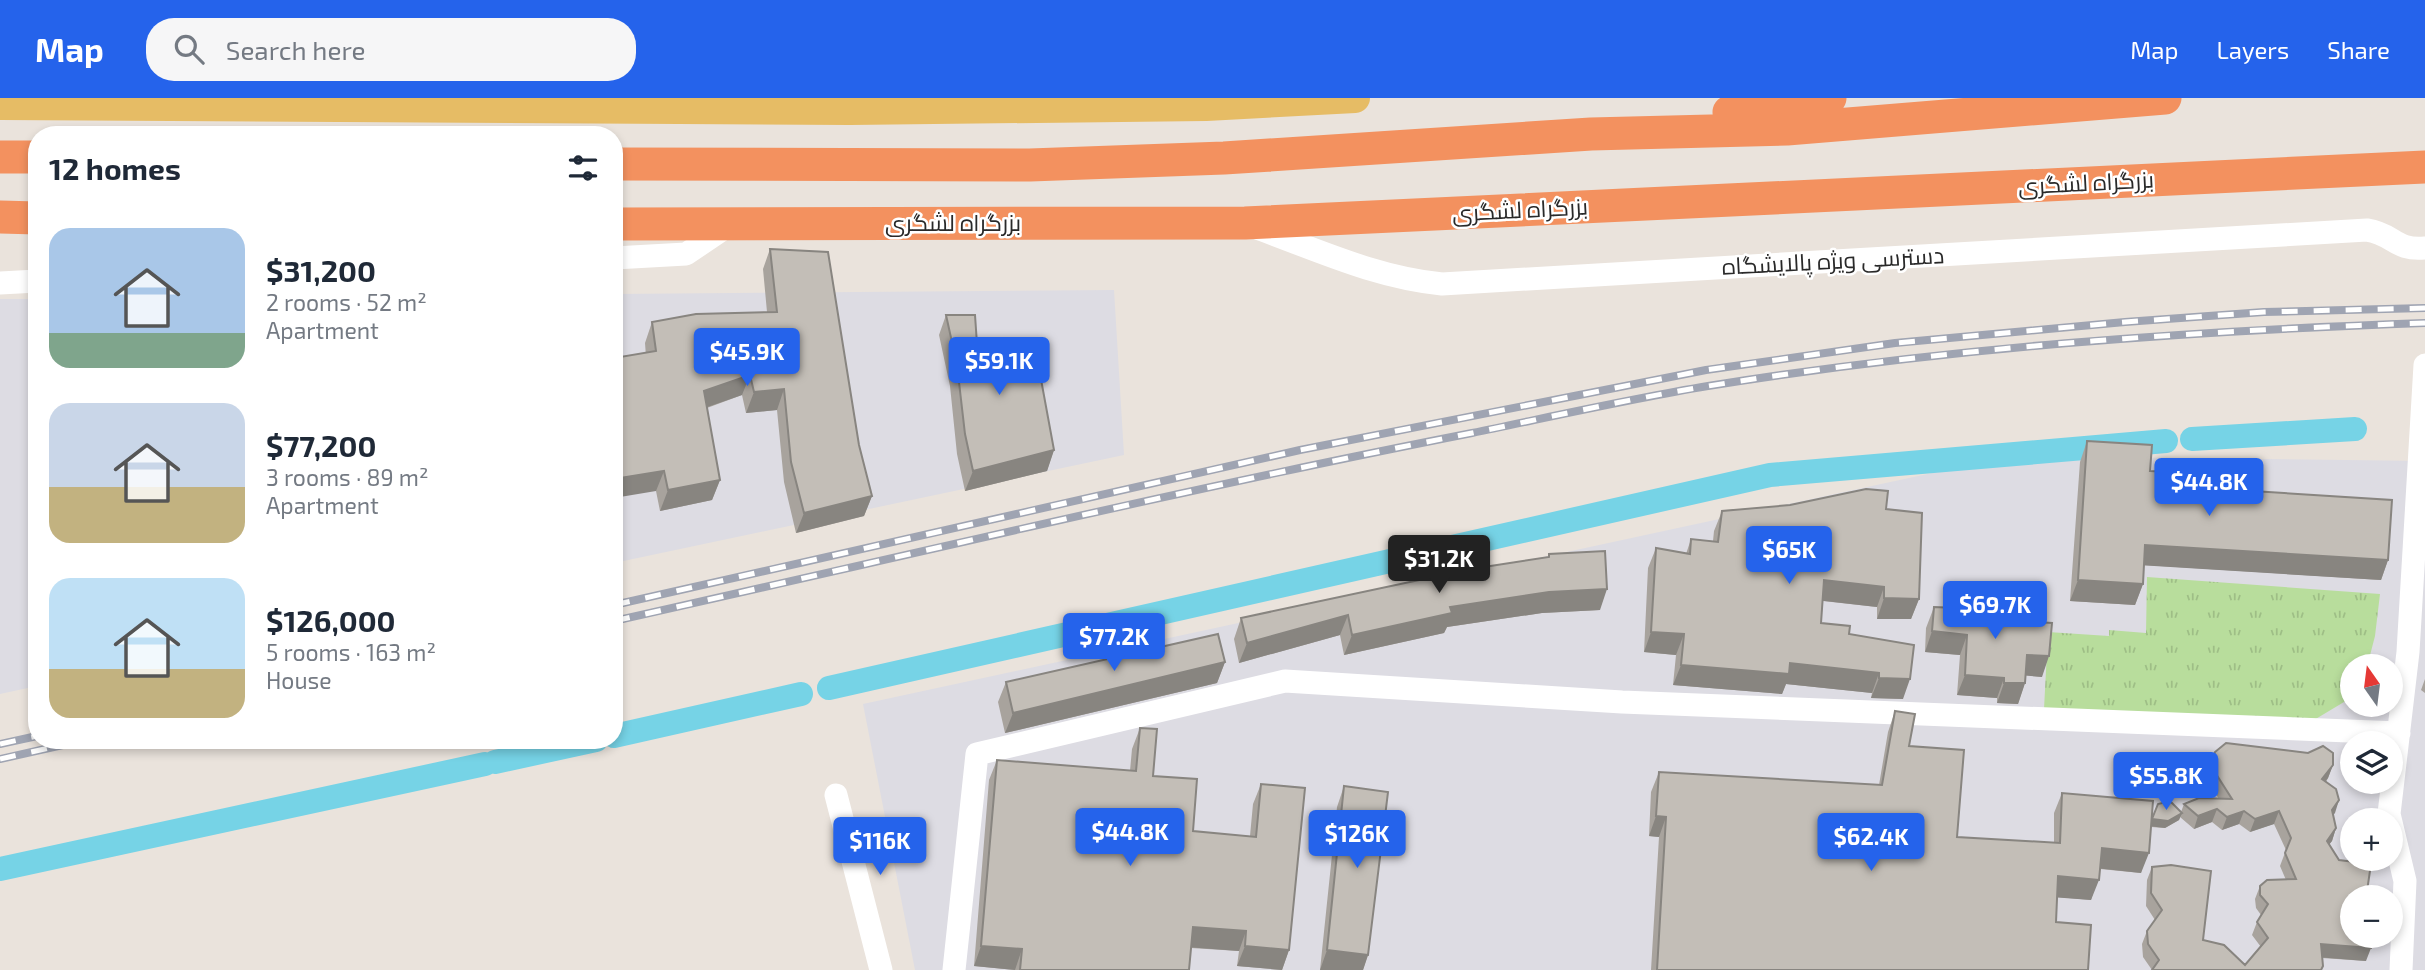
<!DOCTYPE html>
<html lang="en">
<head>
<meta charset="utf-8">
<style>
  body { margin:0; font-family:"Exo 2",Cairo,sans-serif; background:#f6f6f7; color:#1f2937; height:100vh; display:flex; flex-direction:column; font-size:26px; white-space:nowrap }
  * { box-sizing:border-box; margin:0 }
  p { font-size:23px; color:#747a83 }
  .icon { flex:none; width:38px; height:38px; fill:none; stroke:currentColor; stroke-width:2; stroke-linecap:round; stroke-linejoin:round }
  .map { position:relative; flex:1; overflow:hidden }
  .drawer { position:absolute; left:28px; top:28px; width:595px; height:623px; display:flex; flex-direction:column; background:#fff; border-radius:28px; box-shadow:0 4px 10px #0003 }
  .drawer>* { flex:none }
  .needle { width:46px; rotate:346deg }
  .fabs { position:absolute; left:2340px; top:556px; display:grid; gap:14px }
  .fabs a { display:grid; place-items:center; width:63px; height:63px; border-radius:50%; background:#fff; box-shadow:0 4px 10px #0003; font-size:35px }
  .price { position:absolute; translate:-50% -60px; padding:0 16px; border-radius:7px; background:#2563eb; color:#fff; font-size:23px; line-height:46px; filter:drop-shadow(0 2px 4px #0008) }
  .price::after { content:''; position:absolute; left:50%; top:42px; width:21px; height:16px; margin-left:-10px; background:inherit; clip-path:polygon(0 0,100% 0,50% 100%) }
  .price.active { background:#222; color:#fff }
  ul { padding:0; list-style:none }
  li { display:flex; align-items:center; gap:21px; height:175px; padding:0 21px }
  li span { display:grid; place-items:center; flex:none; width:196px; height:140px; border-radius:21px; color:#555 }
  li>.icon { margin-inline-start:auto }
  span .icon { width:84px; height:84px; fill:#fffc; stroke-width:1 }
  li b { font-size:30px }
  h2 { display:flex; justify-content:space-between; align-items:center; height:84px; padding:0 21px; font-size:30px }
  header { display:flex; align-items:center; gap:42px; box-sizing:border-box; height:98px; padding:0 35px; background:#2563eb; color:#fff }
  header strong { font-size:33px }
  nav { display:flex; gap:38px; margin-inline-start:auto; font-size:24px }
  .search { width:490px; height:63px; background:#f6f6f7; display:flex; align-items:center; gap:18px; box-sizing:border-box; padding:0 24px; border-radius:28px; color:#747a83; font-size:26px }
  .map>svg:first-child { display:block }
</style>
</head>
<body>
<header>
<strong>Map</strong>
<div class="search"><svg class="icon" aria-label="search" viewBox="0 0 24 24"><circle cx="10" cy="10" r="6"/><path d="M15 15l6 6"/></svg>Search here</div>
<nav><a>Map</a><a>Layers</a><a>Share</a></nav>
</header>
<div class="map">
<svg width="2425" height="872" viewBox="0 0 2425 872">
  <defs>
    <pattern id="grass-tufts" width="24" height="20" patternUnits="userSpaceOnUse" patternTransform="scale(1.75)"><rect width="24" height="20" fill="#b8dd9c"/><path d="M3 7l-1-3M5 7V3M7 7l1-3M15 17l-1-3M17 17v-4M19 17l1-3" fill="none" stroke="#9ebe86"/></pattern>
  </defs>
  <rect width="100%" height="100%" fill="#eae3dc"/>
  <!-- industrial -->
  <path fill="#dddce3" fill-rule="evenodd" d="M1114,192L1124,357L614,465V196Z
    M0,201H37V588L0,596Z
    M2011,358L2425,363V872H915L863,606ZM2352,569H2390V607H2352ZM2352,646H2390V684H2352ZM2352,723H2390V761H2352ZM2352,800H2390V838H2352Z"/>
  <!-- grass -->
  <path fill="url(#grass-tufts)" d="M2147,479L2380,496L2375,538L2367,569H2352V596L2349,601L2314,622L2044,611L2048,534L2109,538V532L2146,535Z"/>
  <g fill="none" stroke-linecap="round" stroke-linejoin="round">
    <!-- canal -->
    <path stroke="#76d3e6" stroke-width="24" d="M2192,341L2355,331
      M829,590L1770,377L2166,343
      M614,638L801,596
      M495,664L596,642
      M0,771L485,666"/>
    <!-- minor -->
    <path stroke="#fff" stroke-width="23" d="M1254,129C1318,152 1374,179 1442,186L2367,132C2394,136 2395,153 2425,150
      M614,160L686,156L729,127
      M0,185L37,183
      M836,697L881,872
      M954,872L977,656L1285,583L1622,604L2399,635
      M2401,872L2405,783L2389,716L2408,554L2425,267"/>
    <!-- major -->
    <path stroke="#e6bc65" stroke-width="30" d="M0,7L850,12L1206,8L1355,0"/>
    <!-- highway -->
    <path stroke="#f3915f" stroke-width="33" d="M1729,14L1830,0
      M0,59H37
      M614,66L1030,67L1224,60L1591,36L1787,31L2165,0
      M0,119L37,120
      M614,126L1245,125L2425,69"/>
    <!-- rail casing -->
    <g stroke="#9fa4b2" stroke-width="8">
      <path id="rail" d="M614,507L1300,352L1706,272L1895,245L2125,224L2264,214L2425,210
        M614,523C900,459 1185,391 1472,335C1550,319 1629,301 1708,288C1945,250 2185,233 2425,225
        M0,646L37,638
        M0,661L85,642"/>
    </g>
    <!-- rail -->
    <use href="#rail" stroke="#fff" stroke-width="5" stroke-dasharray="16" stroke-linecap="butt"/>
  </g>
  <!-- wall -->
  <path fill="#a8a39d" d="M770,151L859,347L872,398L864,418L796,435L784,384L777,312L746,315L742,297L707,310L720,382L712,402L660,413L656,393L645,245L652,224L767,214L763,171Z
    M946,217L977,246L1035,265L1054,352L1047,373L965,393L957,356L950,288L939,237Z
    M2087,343L2150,373L2174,388L2388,462L2381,482L2144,467L2143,486L2135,507L2070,503L2080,364Z
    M1886,411L1919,501L1911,521H1877V509L1823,503L1821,525L1849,536L1903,601L1871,600L1872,595L1786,586L1782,596L1673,587L1676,557L1644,554L1648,470L1656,450L1686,456L1691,441L1713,443L1714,433L1722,413Z
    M1549,456L1600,512L1542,515L1447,529L1444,535L1344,557L1340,537L1239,565L1234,541L1241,520L1548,459Z
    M1934,509L2001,522L2042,579L2025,577V585L2018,606L1997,605V600L1957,597L1960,557L1925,554L1926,530Z
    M1225,564L1217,585L1005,635L998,604L1006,584Z
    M2425,581V595L2421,592Z
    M1895,613L1909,648L1957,739L2054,745V715L2062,695L2152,719L2181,714L2184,706L2219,701L2206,681L2215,654L2333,667L2328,680L2326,684L2339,702L2333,717L2336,730L2332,743L2329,746L2352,800L2366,863L2322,860L2323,868L2152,872L2143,859L2142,846L2147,833L2155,822L2146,808L2147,782L2152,769L2203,842L2245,867L2261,849L2252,837L2257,824L2261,817L2256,810L2255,801L2260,788L2286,782L2280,768L2286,752L2274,726L2250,734L2239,726L2222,732L2212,724L2194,731L2180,719L2179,722L2165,730L2151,729L2141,775L2100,771L2091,802L2057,799L2056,824L2088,872H1651L1659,739L1649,738L1651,694L1659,674L1879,687L1888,634Z
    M1140,630L1153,678L1193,733L1250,738L1253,706L1261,686L1289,852L1282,872L1237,868L1239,853L1191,850L1189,872H1015L974,868L989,682L997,662L1130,673L1132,651Z
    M1344,688L1368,857L1363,872H1320L1337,709Z"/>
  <!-- shaded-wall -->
  <path fill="#888580" d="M750,277L742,297L696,313L704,293Z
    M784,291L777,312L746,315L754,294Z
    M1054,352L1047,373L965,393L973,373Z
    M664,373L656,393L614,400V381Z
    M720,382L712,402L660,413L668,392Z
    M872,398L864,418L796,435L804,415Z
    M2145,447L2388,462L2381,482L2138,467Z
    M1824,482L1884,489L1877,509L1816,502Z
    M2078,482L2143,486L2135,507L2070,503Z
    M1607,491L1600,512L1542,515L1447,529L1444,535L1344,557L1352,537L1450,509L1549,494Z
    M1884,500L1919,501L1911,521H1877Z
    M1348,517L1340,537L1239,565L1247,545Z
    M1932,533L1967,537L1960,557L1925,554Z
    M1651,534L1684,536L1676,557L1644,554Z
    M2027,557L2049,558L2042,579L2019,577Z
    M1225,564L1217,585L1005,635L1013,615Z
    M1790,565L1879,575L1872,595L1786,586L1782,596L1673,587L1681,567Z
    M1965,577L2004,580L1997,600L1957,597Z
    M1879,580L1910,581L1903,601L1871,600Z
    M2004,585H2025L2018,606L1997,605Z
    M2333,667L2328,680L2317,694L2322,681Z
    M2339,702L2335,715L2327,725L2332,712Z
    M2217,711L2212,724L2194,731L2198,718Z
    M2244,713L2239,726L2222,732L2227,719Z
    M2279,713L2274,726L2250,734L2255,721Z
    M2182,715L2179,722L2165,730L2148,728L2151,721Z
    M1656,718L1666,719L1659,739L1649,738Z
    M2336,730L2332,743L2322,756L2327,743Z
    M2102,750L2149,755L2141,775L2095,770Z
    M2058,778L2099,782L2091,802L2051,799Z
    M1193,829L1246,833L1239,853L1186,849Z
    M2321,846L2371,850L2366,863L2316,859Z
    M981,848L1022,851L1015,872L974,868Z
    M1245,848L1289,852L1282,872L1237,868Z
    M1327,852L1368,857L1363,872H1320Z"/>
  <!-- building -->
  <path fill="#c3beb7" stroke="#888580" stroke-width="2" d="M770,151L828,154L859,347L872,398L804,415L791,364L784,291L754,294L750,277L704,293L720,382L668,392L664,373L614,381V260L656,253L652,224L696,216L777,214Z
    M946,217H975L977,246L1032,243L1035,265H1038L1054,352L973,373L965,336L957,267Z
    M2087,343L2152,347L2150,373L2175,374L2174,388L2392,402L2388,462L2145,447L2143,486L2078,482Z
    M1866,391L1888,393L1886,411L1922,415L1919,501L1884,500V489L1824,482L1821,525L1850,528L1849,536L1914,547L1910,581L1879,580V575L1790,565L1789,576L1681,567L1684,536L1651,534L1656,450L1690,456L1691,441L1718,444L1722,413L1790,407Z
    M1605,453L1607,491L1549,494L1450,509L1452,515L1352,537L1348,517L1247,545L1241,520L1471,471L1549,459V456Z
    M1934,509L2002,512L2001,522L2052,525L2049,558L2027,557L2025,585H2004V580L1965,577L1967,537L1932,533Z
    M1218,536L1225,564L1013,615L1006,584Z
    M1895,613L1915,616L1909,648L1964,652L1957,739L2060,745L2062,695L2153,703L2149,755L2102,750L2099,782L2058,778L2056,824L2091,827L2088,872H1657L1666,719L1656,718L1659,674L1882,687Z
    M1140,630L1157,631L1153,678L1197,681L1193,733L1256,739L1261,686L1305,690L1289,852L1245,848L1246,833L1193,829L1189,872H1020L1022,851L981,848L997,662L1136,673Z
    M2226,645L2308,655L2323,648L2333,655V667L2322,681L2336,691L2339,702L2332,712L2336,730L2327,743L2339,762L2371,766L2366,800H2352V838H2372L2371,850L2321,846L2323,868L2321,872H2152L2159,862L2148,846L2147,833L2162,812L2151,795L2152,769L2171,767L2211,773L2203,842L2224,847L2245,867L2268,840L2257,824L2268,806L2260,797V788L2267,782L2296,781L2285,755L2291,740L2279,713L2255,721L2244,713L2227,719L2217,711L2198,718L2184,706L2199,700L2232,701L2211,668L2215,654Z
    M1344,688L1388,694L1368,857L1327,852Z
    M2170,703L2182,715L2168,723L2152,721L2158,706Z"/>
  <g text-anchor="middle" stroke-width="5" stroke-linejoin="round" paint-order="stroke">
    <!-- street labels -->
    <g font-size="23" fill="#292929" stroke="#fff">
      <text transform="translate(2086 85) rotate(-3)" y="8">بزرگراه لشگری</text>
      <text transform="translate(1520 112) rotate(-3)" y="8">بزرگراه لشگری</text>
      <text x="953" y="133">بزرگراه لشگری</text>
      <text transform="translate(1833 163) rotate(-3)" y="8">دسترسی ویژه پالایشگاه</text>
    </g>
  </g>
</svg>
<div class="fabs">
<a><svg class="needle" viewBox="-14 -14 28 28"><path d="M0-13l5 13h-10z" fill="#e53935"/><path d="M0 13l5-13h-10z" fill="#747a83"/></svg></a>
<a><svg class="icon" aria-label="layers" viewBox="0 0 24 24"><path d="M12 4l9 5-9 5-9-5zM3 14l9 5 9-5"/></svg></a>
<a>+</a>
<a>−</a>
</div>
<b class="price" style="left:747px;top:290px">$45.9K</b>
<b class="price" style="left:999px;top:299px">$59.1K</b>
<b class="price" style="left:2209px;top:420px">$44.8K</b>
<b class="price" style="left:1789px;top:488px">$65K</b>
<b class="price active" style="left:1439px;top:497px">$31.2K</b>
<b class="price" style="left:1995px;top:543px">$69.7K</b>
<b class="price" style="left:1114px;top:575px">$77.2K</b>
<b class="price" style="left:2166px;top:714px">$55.8K</b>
<b class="price" style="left:1130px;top:770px">$44.8K</b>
<b class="price" style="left:1357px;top:772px">$126K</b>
<b class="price" style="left:1871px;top:775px">$62.4K</b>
<b class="price" style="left:880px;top:779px">$116K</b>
<section class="drawer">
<h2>12 homes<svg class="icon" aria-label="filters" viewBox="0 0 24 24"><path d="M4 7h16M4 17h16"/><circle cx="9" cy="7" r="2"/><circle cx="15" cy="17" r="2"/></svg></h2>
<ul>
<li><span style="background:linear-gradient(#a9c7e8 75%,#7fa58c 0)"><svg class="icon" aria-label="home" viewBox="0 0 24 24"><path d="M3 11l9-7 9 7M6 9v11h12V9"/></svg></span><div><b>$31,200</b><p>2 rooms · 52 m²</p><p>Apartment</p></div></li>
<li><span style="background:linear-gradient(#c9d6e8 60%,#c2b280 0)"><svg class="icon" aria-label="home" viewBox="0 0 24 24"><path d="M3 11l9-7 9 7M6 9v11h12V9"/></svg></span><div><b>$77,200</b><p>3 rooms · 89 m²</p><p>Apartment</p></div></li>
<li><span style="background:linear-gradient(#bfe0f5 65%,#c2b280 0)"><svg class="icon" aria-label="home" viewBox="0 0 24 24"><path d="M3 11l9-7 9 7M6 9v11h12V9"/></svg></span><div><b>$126,000</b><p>5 rooms · 163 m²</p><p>House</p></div></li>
</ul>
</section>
</div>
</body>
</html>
